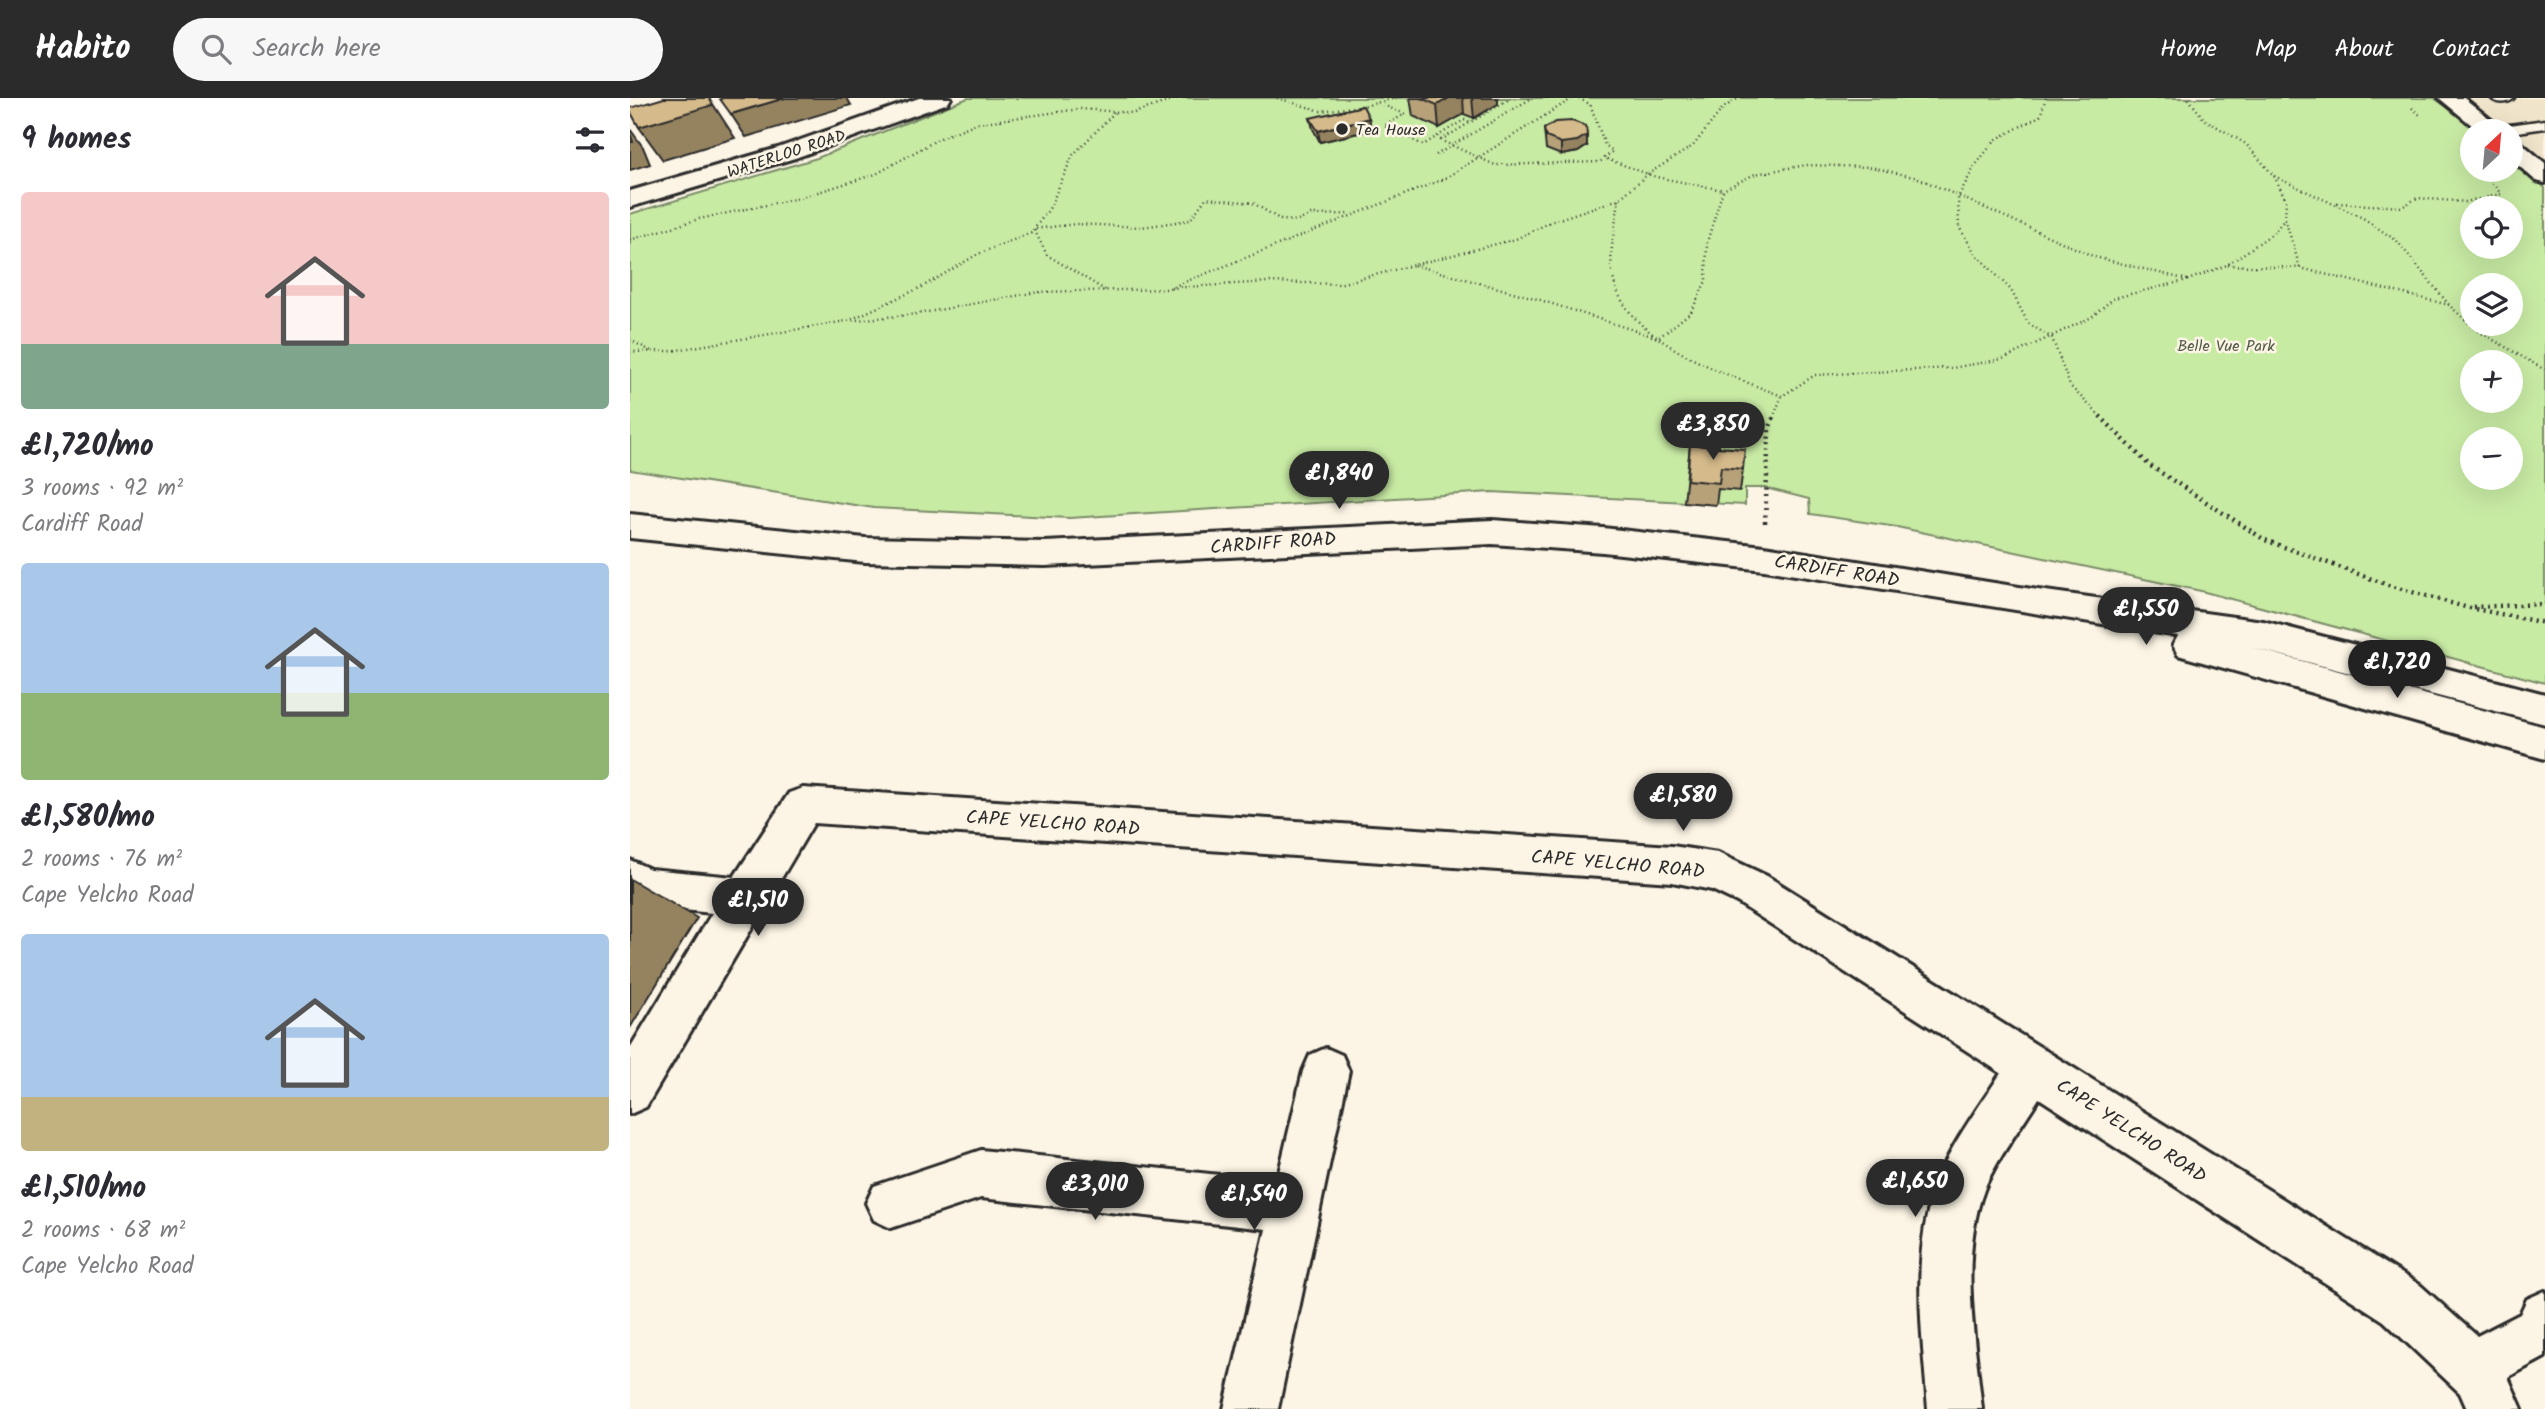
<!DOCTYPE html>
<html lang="en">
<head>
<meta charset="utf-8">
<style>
  body { margin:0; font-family:Kalam,sans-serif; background:#f7f7f7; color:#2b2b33; height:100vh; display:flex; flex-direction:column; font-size:26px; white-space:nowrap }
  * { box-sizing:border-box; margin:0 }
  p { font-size:23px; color:#7c7c81 }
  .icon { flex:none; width:38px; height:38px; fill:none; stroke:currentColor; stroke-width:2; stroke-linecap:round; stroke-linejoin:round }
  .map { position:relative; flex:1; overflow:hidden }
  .drawer { display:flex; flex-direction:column; background:#fff; width:630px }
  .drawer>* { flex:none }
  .needle { width:46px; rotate:26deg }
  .controls { position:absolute; left:1830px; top:21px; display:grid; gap:14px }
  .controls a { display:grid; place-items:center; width:63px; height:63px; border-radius:50%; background:#fff; box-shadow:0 7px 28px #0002; font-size:35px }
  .price { position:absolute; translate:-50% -60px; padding:0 16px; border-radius:24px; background:#2b2b2b; color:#fff; font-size:23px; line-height:46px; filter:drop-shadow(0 2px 4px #0008) }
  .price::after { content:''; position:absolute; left:50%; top:42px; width:21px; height:16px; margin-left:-10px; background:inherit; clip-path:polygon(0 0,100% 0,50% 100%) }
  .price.current { background:#222; color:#fff }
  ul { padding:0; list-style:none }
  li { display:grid; align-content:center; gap:14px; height:371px; padding:0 21px }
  li span { display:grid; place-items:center; height:217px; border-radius:7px; color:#555 }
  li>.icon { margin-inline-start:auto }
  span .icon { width:126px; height:126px; fill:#fffc; stroke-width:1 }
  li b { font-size:30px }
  h2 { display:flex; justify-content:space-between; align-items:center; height:84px; padding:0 21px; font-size:30px }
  header { display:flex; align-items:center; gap:42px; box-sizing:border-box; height:98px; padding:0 35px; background:#2b2b2b; color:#fff }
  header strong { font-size:33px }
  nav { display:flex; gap:38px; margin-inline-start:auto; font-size:24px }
  .search { width:490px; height:63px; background:#f7f7f7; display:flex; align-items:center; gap:18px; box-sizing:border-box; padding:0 24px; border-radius:38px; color:#7c7c81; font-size:26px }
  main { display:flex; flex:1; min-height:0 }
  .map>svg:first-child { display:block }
</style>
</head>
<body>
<header>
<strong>Habito</strong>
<div class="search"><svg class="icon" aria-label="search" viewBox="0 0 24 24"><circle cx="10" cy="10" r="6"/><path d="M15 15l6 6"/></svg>Search here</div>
<nav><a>Home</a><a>Map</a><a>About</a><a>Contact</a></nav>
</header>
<main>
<section class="drawer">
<h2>9 homes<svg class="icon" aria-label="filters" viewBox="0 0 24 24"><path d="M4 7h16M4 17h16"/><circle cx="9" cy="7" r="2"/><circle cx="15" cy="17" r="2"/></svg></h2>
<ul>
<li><span style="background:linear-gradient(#f6c9c9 70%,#7fa58c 0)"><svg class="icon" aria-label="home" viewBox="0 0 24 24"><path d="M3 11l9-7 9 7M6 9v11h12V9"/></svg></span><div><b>£1,720/mo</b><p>3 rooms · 92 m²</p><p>Cardiff Road</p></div></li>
<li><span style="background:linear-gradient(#a9c7e8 60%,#8fb573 0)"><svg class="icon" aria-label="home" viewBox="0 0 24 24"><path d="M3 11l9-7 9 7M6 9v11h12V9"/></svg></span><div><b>£1,580/mo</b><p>2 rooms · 76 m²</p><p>Cape Yelcho Road</p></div></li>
<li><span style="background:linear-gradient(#a9c7e8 75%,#c2b280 0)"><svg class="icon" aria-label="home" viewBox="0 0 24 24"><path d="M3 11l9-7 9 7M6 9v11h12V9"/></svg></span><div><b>£1,510/mo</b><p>2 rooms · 68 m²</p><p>Cape Yelcho Road</p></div></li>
</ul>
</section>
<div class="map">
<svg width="1915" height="1311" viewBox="0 0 1915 1311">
  <rect width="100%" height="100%" fill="#fcf5e5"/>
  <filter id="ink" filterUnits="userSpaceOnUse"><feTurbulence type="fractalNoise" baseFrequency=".0143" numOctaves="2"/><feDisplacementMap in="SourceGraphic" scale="14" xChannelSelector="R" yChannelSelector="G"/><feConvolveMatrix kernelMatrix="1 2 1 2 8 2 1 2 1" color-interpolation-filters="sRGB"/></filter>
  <g filter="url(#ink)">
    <!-- built -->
    <path fill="#f0e4ca" d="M1819,0H1915V78L1881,48V33H1863Z"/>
    <!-- green -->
    <path fill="#c8eba4" stroke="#7a8b68" stroke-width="2" fill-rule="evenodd" d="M338,0H1804L1851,33H1843V72H1881V56L1915,90V585L1571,493L1267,429L1180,416L1179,401L1135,390H1115V407L862,394L439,420L244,410L0,372V116L187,60ZM1843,110H1881V149H1843ZM1843,187H1881V226H1843ZM1843,264H1881V303H1843ZM1843,341H1881V380H1843Z"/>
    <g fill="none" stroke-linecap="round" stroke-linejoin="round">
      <!-- lane casing -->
      <g stroke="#2b2b2b" stroke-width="5">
        <path id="lane" d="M1861,0H1884C1879,6 1866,6 1861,0Z
          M1915,22V30L1881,35L1859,33L1865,29Z"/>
      </g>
      <!-- street casing -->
      <g stroke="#2b2b2b" stroke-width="6">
        <path id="street" d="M1809,0H1834L1875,33H1849Z
          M1881,41L1889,43L1915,65V85L1906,83L1881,61Z
          M173,690L1042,748L1088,755L1137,778L1790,1187L1847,1238L1890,1216L1897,1201L1915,1193V1259L1878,1279L1892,1311H1837L1830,1295L1754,1223L1409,1000C1393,1026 1364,1065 1354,1092C1329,1157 1345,1243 1352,1311H1298C1292,1230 1278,1143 1314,1067C1329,1035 1352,1005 1371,975L1107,804L1082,792L1042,784L184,725L16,1009L0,1016V950L82,815L15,808L0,802V762L20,771L104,779L159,695Z
          M696,950L712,957L719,973L648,1311H594L636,1131L351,1100L261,1130L244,1122L236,1105L244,1088L351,1052L647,1083L673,973L680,957Z"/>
      </g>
      <!-- secondary casing -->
      <g stroke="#2b2b2b" stroke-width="6">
        <path id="secondary" d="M289,0H321L318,5L165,60L0,109V93L148,50Z
          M0,416L235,440L415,444L862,422L973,430L1134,448L1408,492L1633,523L1915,596V626L1620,549L1915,629V661L1548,557L1543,547L1548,538L1134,472L973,454L862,446L415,468L235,464L0,440Z"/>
      </g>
      <!-- path-far1 -->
      <path stroke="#2b2b2b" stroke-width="2.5" stroke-dasharray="1 3.5" stroke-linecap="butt" d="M647,0L691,13L738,7L766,0
        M1416,0L1410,18L1365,42L1345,68L1328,99L1329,129L1345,155L1381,192L1398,225L1422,240L1440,288L1472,320
        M753,7L775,16L754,28L793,47L834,22L841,24
        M1782,10L1792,19
        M810,42L865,67L970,64L983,53L975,47L960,6L947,0
        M811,42L881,0
        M1831,52L1843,62
        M806,57L902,0
        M977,61L1026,79L1093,92
        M1644,78L1733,120L1767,143L1820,208L1848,233L1915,272
        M989,101C986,128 976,160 985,187C1004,247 1099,277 1152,298
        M1707,105L1772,109L1787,100L1836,104L1871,96L1852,72
        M1655,121L1670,170
        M0,142L69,121L169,100L246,76L310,40L347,25L450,11L504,15L548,0
        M784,167L901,199L1028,240L1061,214L1076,183L1077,144L1093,92L1125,76L1176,67L1241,69L1288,80L1465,159L1558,182
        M1598,167L1670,170L1819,207
        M541,190L638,184L709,186L886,141L923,123L989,101L1018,76L1063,48L1093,10L1109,0
        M475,192L417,157L404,131L446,126L512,129L560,122L576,100L623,105L651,122L668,123L681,117L718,116
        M222,221L292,189L348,156L401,135L419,111L443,57L485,14
        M0,242L21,253
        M0,254L41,253L216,223L287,216L407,194L537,191L814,81L943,0
        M1143,320L1152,298L1185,277L1322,270L1373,261L1460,220L1484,200L1558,182L1597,167L1642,136L1655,121L1656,102L1644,78L1616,46L1574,21L1558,0"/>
      <!-- path -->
      <path stroke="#2b2b2b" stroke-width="4.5" stroke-dasharray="2 4.5" stroke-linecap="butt" d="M1470,318L1519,367L1635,442L1761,488L1835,509L1915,525
        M1135,425L1139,331L1144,318
        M1843,509L1915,506"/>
      <!-- lane -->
      <use href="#lane" fill="#fcf5e5" fill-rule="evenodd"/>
      <!-- street -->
      <use href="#street" fill="#fcf5e5" fill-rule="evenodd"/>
      <!-- secondary -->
      <use href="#secondary" fill="#fcf5e5" fill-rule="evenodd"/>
    </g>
    <!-- wall -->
    <path fill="#b7a178" stroke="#2b2b2b" stroke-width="2" d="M780,0H868V6L844,20L834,16L809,30L783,18Z
      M680,20H739L741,32L690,44L683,31Z
      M914,31L957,48L948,54L931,57L916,51Z
      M1060,347L1113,371L1110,393L1088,391L1086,407L1054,404Z"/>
    <!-- shaded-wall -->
    <path fill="#958361" stroke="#2b2b2b" stroke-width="2" d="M79,0L105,40L33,62L9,29Z
      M155,0H217L221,7L116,39L101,16Z
      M819,0H833L834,16L809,30L807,7Z
      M842,0H868V6L844,20Z
      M739,20L741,32L690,44L688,33Z
      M0,31L13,49L20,66L0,72Z
      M957,37V48L948,54L931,57V45Z
      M0,781L67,820L0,930Z"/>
    <!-- building -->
    <path fill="#d5bb8b" stroke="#2b2b2b" stroke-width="2" d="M34,0H79L83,7L9,29L0,13V10Z
      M93,0H155L101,16L90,1Z
      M791,0H819L807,7Z
      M733,8L739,20L688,33L680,20Z
      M942,23L956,28L957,37L947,43L931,45L916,39L914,31L925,24Z
      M0,35L3,44H0Z
      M1060,347L1115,351L1113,371L1091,369L1089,385L1057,382Z"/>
  </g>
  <!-- markers -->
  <circle fill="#2b2b2b" stroke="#fcf5e5" stroke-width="2.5" cx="712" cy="31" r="7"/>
  <g text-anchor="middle" stroke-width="5" stroke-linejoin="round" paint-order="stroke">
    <!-- far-poi labels -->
    <g font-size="16" fill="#2b2b2b" stroke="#fcf5e5" text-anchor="start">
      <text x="726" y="37">Tea House</text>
    </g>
    <!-- far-street labels -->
    <g font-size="16" fill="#2b2b2b" stroke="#fcf5e5">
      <text transform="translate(156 55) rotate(-18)" y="6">WATERLOO ROAD</text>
    </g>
    <!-- far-park labels -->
    <g font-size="16" fill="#525b49" stroke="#fcf5e5">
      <text x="1596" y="253">Belle Vue Park</text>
    </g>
    <!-- street labels -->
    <g font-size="19" fill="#2b2b2b" stroke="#fcf5e5">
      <text transform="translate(643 444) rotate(-4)" y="7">CARDIFF ROAD</text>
      <text transform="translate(1207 472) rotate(9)" y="7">CARDIFF ROAD</text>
      <text transform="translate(423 724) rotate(4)" y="7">CAPE YELCHO ROAD</text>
      <text transform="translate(988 765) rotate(5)" y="7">CAPE YELCHO ROAD</text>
      <text transform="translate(1502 1032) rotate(33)" y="7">CAPE YELCHO ROAD</text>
    </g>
  </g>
</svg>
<div class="controls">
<a><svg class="needle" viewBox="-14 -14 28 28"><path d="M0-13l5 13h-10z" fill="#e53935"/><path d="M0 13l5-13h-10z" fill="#7c7c81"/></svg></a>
<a><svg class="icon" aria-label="locate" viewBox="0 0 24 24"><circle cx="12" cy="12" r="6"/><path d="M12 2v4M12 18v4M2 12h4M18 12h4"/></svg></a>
<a><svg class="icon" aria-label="layers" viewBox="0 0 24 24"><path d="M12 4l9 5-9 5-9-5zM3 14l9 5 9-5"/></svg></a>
<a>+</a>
<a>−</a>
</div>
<b class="price" style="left:1083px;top:364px">£3,850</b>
<b class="price" style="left:709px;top:413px">£1,840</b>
<b class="price" style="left:1516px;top:549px">£1,550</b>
<b class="price current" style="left:1767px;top:602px">£1,720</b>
<b class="price" style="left:1053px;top:735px">£1,580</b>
<b class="price" style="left:128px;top:840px">£1,510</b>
<b class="price" style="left:1285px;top:1121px">£1,650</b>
<b class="price" style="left:465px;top:1124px">£3,010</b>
<b class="price" style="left:624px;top:1134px">£1,540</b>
</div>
</main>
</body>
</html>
